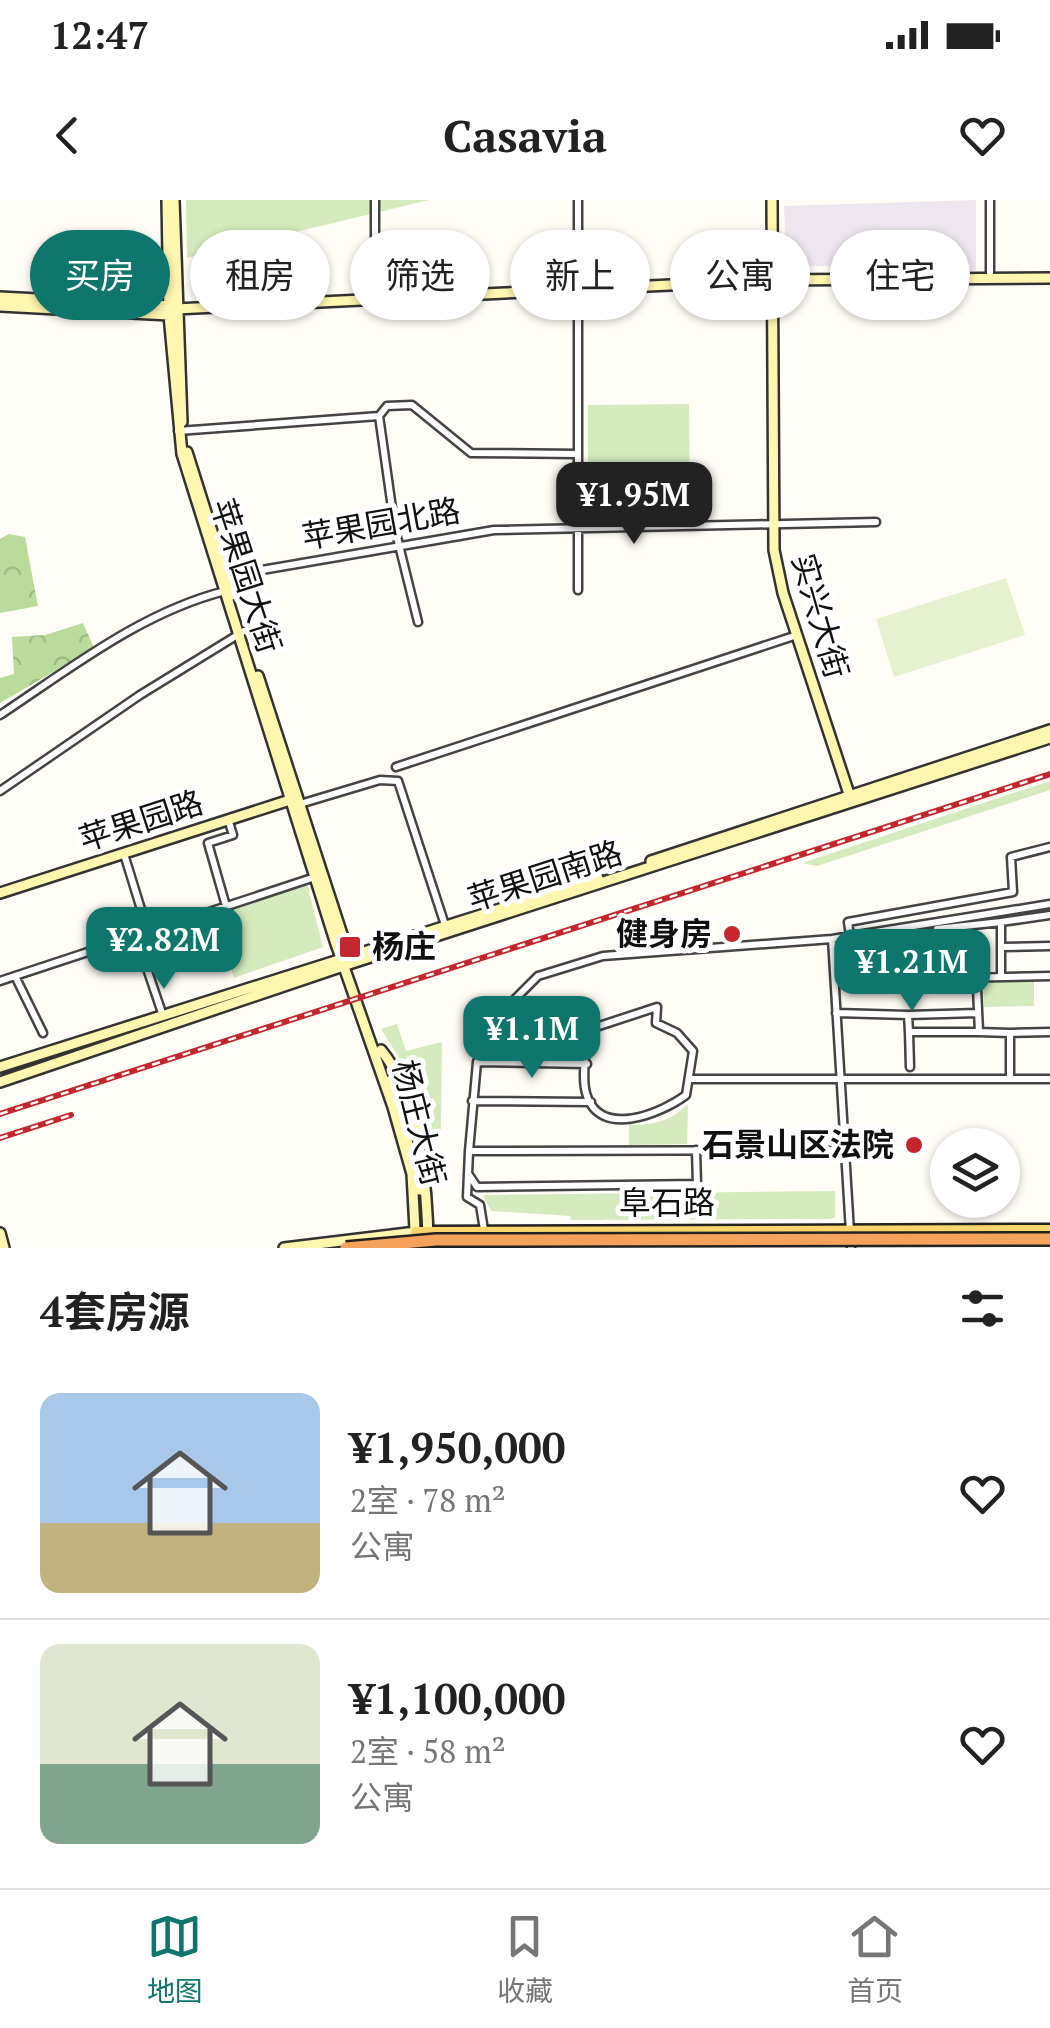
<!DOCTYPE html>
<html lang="zh">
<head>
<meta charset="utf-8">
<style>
  body { margin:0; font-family:"PT Serif","Noto Sans SC",serif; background:#f6f6f6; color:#222; height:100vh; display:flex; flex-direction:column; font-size:38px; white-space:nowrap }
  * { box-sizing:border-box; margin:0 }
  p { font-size:32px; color:#767676 }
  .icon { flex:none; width:55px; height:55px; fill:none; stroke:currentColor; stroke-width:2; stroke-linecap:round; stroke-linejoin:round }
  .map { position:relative; height:1048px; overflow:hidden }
  .details { display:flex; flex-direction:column; background:#fff; flex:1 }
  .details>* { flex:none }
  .banner { position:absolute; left:30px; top:30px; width:990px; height:90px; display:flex; gap:20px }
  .controls { position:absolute; left:930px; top:928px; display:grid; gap:20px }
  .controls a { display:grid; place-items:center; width:90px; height:90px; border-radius:50%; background:#fff; box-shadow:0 2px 8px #0004; font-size:50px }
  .price { position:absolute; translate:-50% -85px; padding:0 22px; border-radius:20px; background:#0f766e; color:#fff; font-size:32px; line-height:65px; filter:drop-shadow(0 2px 5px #0008) }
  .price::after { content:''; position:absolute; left:50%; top:60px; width:30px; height:22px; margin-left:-15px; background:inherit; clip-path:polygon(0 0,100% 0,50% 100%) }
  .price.on { background:#222; color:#fff }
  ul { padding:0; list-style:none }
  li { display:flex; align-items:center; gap:30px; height:250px; padding:0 40px }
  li+li { border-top:2px solid #e0e0e0 }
  li span { display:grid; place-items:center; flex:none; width:280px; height:200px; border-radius:20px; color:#555 }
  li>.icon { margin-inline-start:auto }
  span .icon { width:120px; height:120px; fill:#fffc; stroke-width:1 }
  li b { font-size:42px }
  h2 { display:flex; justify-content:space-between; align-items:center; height:120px; padding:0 40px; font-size:42px }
  .tag { padding:0 35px; border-radius:45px; background:#fff; box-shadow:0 2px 8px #0004; font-size:35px; line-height:90px }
  .tag.on { background:#0f766e; color:#fff }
  .status { display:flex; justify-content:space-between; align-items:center; height:70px; padding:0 50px; background:#fff; direction:ltr }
  .status svg { height:28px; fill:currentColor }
  header { display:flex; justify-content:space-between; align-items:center; height:130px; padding:0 40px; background:#fff; font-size:45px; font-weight:700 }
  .tabs { display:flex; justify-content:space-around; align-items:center; height:140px; border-top:2px solid #e0e0e0; background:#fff; font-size:28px; color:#767676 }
  .tabs a { display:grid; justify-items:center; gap:5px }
  .tabs .on { color:#0f766e }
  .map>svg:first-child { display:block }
</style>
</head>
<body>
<div class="status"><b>12:47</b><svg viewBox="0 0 49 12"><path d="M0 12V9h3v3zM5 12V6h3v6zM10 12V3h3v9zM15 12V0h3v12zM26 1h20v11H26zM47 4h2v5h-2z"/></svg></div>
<header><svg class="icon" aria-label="back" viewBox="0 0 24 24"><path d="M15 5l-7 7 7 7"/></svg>Casavia<svg class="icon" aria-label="heart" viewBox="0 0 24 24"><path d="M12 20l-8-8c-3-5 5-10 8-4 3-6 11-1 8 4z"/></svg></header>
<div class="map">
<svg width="1050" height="1048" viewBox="0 0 1050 1048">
  <defs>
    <pattern id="forest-crowns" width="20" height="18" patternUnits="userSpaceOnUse" patternTransform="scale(2.5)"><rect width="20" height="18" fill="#b9dc9c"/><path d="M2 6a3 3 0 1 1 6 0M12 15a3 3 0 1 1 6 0" fill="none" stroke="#9ebc85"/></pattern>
  </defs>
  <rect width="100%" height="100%" fill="#fffdf5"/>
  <!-- industrial -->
  <path fill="#eee6ef" d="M976,0V71L843,72L827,66L794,67L786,58L784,6Z"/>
  <!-- forest -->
  <path fill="url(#forest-crowns)" d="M9,334L25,337L38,406L0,413V339Z
    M83,423L94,448L0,503V478L14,474L12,437L45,435Z"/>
  <!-- park -->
  <path fill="#d5ebbd" d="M186,0H429L187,58Z
    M689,204L690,283L674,284L672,318H596L588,309V205Z
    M1050,581V590L817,666L802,663Z
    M307,684L323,747L234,778L214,715Z
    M1034,781V806L984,807L983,782Z
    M397,824L406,851L442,842L441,929L429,953L398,856L381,829Z
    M688,904L687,944L629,945V924C651,927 673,920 688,904Z
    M835,991V1018L828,1019L571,1020L570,1016L491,1011L483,995Z"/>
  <!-- pitch -->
  <path fill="#e6f2cf" d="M1006,378L1025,435L894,477L876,419Z"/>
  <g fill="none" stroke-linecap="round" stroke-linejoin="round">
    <!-- street casing -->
    <g stroke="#444" stroke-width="11">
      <path id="street" d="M990,0V79
        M375,99V0
        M379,216L392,308
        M178,231L379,216L387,206L412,205L471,253L578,254
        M394,325L418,422
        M227,376L494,330L876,322
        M578,390V0
        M0,515C71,468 142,412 225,391
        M396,567L797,435
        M0,591L140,495L244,431
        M300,604L380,580L398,581L445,725
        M124,654L148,732
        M226,706L208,643L233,635L228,619
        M1001,722L1050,715
        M937,729L1001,722V776
        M136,736L162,813
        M850,736L848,722L1013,692L1011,657L1050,647
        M832,739L851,1048
        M1001,747L1050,746
        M15,776L43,833
        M0,781L315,677
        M657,807L656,823L677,833L693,851L686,895C662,913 599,940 586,893C581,876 587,848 587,830Z
        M504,813L586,816L587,830
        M836,813L908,815L909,832
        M908,815L978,813
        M1010,833L1050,832
        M477,862L587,864
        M910,867L909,832H979
        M691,879H1050
        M1010,879V833L979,832L976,765L954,766V778L1050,776
        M472,901L591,902
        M469,951L477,862L507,807L538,776L603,756L832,739L1050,704
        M469,975L477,987L697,984L696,950
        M484,1030L480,1005L467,997L469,951L845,950"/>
    </g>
    <!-- secondary casing -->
    <g stroke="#333" stroke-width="14">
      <path id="secondary" d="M167,0L169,115L182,254L335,741L393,907L412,974L416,1048
        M174,0L182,222
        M772,0L774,350L783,393L851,600
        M0,97L171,106
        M0,106L169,115L176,109L772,80L1050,78
        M187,252L232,395
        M258,476L349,756
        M651,661L1050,530
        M0,693L293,599
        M381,850C419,895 428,990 428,1048
        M0,867L598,678
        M391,880L420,990
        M0,882L352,763L1050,538
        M0,1033L4,1048
        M284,1048L416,1032"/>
    </g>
    <!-- primary casing -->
    <g stroke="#222" stroke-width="15">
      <path id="primary" d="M416,1032L1050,1030"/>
    </g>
    <!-- street -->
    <use href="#street" stroke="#fff" stroke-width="6"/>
    <!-- secondary -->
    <use href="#secondary" stroke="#fff6b0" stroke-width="9"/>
    <!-- primary -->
    <use href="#primary" stroke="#f9d66b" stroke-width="10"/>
    <!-- rail casing -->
    <g stroke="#c4262e" stroke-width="6">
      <path id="rail" d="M0,914L1050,574
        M0,938L71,915"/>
    </g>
    <!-- rail -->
    <use href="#rail" stroke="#fff" stroke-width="2.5" stroke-dasharray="8" stroke-linecap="butt"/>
    <!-- highway-bridge casing -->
    <g stroke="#222" stroke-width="16" stroke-linecap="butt">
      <path id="highway-bridge" d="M346,1048L436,1040L1050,1039"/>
    </g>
    <!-- highway-bridge -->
    <use href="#highway-bridge" stroke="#f5a25d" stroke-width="11"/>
  </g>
  <!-- markers -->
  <g fill="#c4262e" stroke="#fff" stroke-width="4">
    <circle cx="732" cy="734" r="10"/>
    <rect x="338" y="735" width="24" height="24" rx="5"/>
    <circle cx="914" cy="945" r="10"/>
  </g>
  <g text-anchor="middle" stroke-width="10" stroke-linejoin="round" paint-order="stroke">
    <!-- street labels -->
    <g font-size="32" fill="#111" stroke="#fff">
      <text transform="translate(381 324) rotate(-10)" y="11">苹果园北路</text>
      <text transform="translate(246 376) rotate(72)" y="11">苹果园大街</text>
      <text transform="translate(820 416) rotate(74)" y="11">实兴大街</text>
      <text transform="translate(141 621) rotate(-18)" y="11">苹果园路</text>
      <text transform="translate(545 676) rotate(-18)" y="11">苹果园南路</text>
      <text transform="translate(419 923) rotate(76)" y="11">杨庄大街</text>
      <text x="667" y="1014">阜石路</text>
    </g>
    <!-- poi labels -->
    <g font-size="32" font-weight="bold" fill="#111" stroke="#fff" text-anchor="end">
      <text x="712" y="745">健身房</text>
      <text x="372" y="758" text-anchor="start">杨庄</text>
      <text x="894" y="956">石景山区法院</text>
    </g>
  </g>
</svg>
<div class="controls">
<a><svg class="icon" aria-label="layers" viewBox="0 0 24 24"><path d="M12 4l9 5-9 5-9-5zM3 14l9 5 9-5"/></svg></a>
</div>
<b class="price on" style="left:634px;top:347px">¥1.95M</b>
<b class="price" style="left:164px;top:792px">¥2.82M</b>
<b class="price" style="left:912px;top:814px">¥1.21M</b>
<b class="price" style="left:532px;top:881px">¥1.1M</b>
<div class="banner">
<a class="tag on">买房</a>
<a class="tag">租房</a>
<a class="tag">筛选</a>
<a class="tag">新上</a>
<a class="tag">公寓</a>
<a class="tag">住宅</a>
</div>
</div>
<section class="details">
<h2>4套房源<svg class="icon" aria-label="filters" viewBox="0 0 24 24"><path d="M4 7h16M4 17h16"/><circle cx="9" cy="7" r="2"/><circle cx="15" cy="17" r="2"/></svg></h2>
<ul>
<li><span style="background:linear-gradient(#a9c7e8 65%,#c2b280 0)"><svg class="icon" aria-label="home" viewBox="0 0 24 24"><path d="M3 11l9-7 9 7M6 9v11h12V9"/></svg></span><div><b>¥1,950,000</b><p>2室 · 78 m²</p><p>公寓</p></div><svg class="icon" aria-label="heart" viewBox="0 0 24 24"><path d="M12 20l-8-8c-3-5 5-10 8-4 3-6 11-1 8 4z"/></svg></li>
<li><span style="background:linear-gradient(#dfe7d0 60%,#7fa58c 0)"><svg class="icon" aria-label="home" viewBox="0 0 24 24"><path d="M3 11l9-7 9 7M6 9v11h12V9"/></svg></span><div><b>¥1,100,000</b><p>2室 · 58 m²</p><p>公寓</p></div><svg class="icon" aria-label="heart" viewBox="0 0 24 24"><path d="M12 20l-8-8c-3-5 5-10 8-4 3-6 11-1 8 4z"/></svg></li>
</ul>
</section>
<nav class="tabs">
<a class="on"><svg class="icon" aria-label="map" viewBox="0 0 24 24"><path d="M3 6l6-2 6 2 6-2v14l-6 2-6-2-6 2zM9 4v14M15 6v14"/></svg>地图</a>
<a><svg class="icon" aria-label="saved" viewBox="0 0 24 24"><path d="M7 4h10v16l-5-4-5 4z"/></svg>收藏</a>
<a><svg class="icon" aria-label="home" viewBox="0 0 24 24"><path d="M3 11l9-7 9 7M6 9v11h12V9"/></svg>首页</a>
</nav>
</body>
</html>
